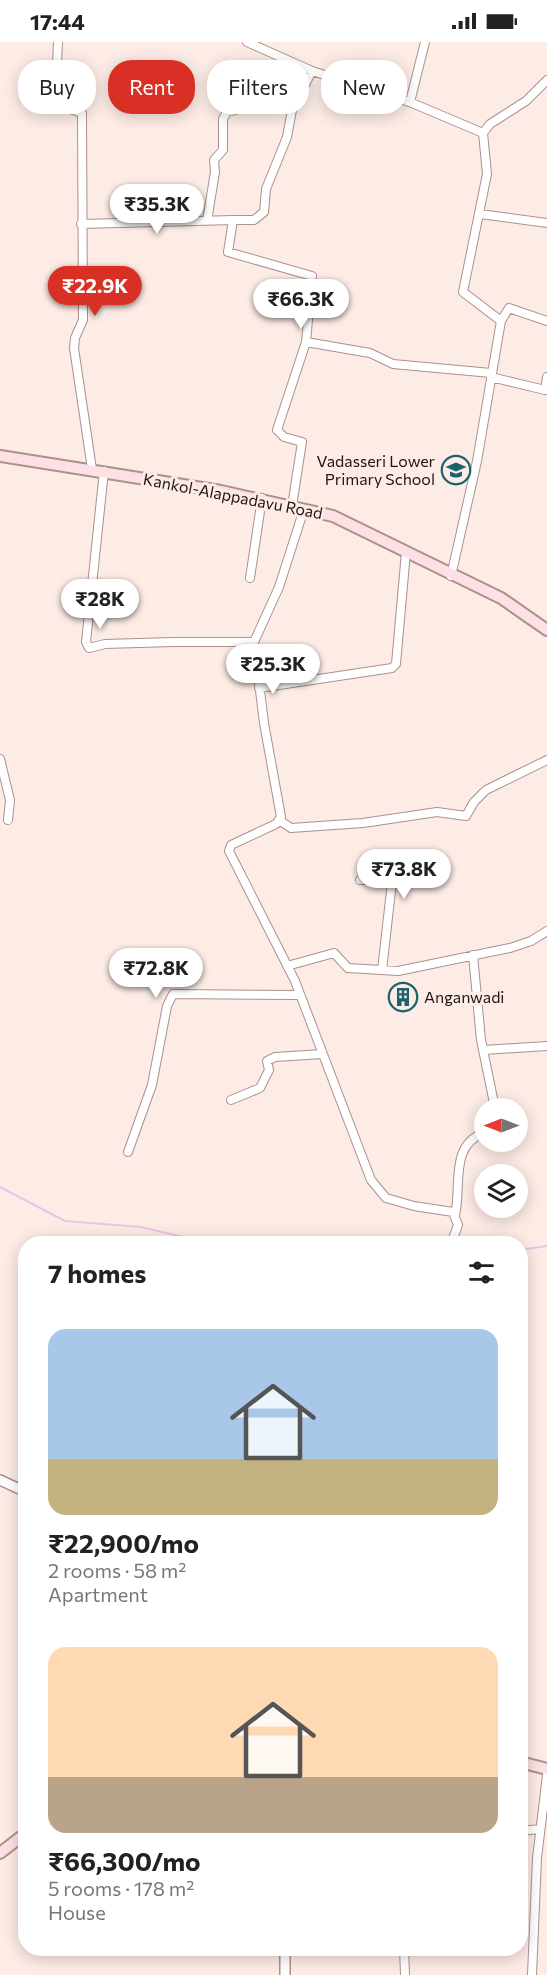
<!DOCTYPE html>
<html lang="en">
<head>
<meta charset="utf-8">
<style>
  body { margin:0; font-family:Commissioner,sans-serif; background:#f6f6f6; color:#222; height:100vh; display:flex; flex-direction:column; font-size:22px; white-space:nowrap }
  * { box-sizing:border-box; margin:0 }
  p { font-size:20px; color:#767676 }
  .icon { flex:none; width:33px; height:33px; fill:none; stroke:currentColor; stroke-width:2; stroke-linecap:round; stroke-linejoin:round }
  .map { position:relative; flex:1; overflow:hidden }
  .drawer { position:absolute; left:18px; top:1194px; width:510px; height:720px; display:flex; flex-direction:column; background:#fff; border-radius:24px; box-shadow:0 3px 15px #0003 }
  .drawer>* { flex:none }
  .banner { position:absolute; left:18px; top:18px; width:512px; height:54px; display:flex; gap:12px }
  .needle { width:39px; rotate:270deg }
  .tools { position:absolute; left:474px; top:1056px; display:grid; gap:12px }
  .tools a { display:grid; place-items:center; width:54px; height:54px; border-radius:50%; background:#fff; box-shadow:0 3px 15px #0003; font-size:30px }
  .price { position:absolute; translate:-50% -51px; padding:0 14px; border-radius:21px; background:#fff; color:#222; font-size:20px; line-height:39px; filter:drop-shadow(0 2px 3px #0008) }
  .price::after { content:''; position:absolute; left:50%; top:36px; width:18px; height:14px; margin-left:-9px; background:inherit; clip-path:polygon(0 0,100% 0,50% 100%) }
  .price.current { background:#d93025; color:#fff }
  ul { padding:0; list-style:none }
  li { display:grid; align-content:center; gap:12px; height:318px; padding:0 30px }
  li span { display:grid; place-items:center; height:186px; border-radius:18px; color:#555 }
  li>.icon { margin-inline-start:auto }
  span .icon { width:108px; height:108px; fill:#fffc; stroke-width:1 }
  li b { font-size:26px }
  h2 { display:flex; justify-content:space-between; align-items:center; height:72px; padding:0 30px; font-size:26px }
  .tag { padding:0 21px; border-radius:24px; background:#fff; box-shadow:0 3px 15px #0003; font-size:21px; line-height:54px }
  .tag.current { background:#d93025; color:#fff }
  .status { display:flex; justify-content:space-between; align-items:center; height:42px; padding:0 30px; background:#fff; direction:ltr }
  .status svg { height:16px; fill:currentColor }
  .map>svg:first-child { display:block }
</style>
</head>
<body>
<div class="status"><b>17:44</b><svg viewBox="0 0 49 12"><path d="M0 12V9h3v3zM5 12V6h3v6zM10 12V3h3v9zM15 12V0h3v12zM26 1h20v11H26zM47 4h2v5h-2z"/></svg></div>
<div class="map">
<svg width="547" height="1933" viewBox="0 0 547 1933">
  <rect width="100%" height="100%" fill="#fdebe5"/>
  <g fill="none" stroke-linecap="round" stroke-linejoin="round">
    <!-- stream -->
    <path stroke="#eec3e7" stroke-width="2" d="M0,1145L65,1179L141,1185L208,1201L298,1196L303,1202
      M520,1208L547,1204"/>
    <!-- minor casing -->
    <g stroke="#ac9189" stroke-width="10">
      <path id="minor" d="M58,0L56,44L61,64L82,71L83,278L75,296L74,306L92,427
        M247,0L312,29L412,61L483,91L487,132L463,250L501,279L477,419L451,534
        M410,60L425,0
        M483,91L490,82L526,59L547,38
        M480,172L547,181
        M207,179L215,130L214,118L223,108V77L227,70L243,66
        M81,182L233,178
        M501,279L509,266L547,279
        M306,300L312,234L228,210L233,178H254L264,170L266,147L287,95L292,68L312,29
        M491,335L545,348L547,335
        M104,429L86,600L89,606L105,602L173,600H254
        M292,464L302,400L284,395L277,388L306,300L370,311L393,322L491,331
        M304,467L279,545L254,600L264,681L281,775L276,782L231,803L229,809L295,939L371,1138L386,1156L414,1164L453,1170L458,1183L451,1202
        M250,536L262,456
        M259,646L392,626L396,622L406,510
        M0,717L10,758L8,778
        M279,778L291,786L363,781L437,770L466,774L474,760L486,748L547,718
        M360,838L388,837L392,840L382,928
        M473,913L481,998L495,1066
        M287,924L334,911L348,926L398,929L510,906L531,899L547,889
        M483,1008L547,1004
        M231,1058L260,1046L269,1028L267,1019L275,1015L322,1012
        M128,1110L152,1043L167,964L173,952L299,953
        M455,1173C462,1145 449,1103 484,1091
        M520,1789L540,1787
        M404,1906L405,1933
        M532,1933L537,1816L547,1733"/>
    </g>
    <!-- tertiary casing -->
    <g stroke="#ac9189" stroke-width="12">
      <path id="tertiary" d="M0,1438L26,1450
        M285,1906V1933"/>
    </g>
    <!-- secondary casing -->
    <g stroke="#ac9189" stroke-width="14">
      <path id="secondary" d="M0,414L221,449L333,474L501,556L547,588
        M520,1720L547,1727
        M0,1811L26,1791"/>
    </g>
    <!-- minor -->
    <use href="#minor" stroke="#fff" stroke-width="8"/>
    <!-- tertiary -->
    <use href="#tertiary" stroke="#fff" stroke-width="9"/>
    <!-- secondary -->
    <use href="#secondary" stroke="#fce0e6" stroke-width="10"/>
  </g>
  <!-- icons -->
  <defs>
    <g id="school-ring" transform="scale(1.5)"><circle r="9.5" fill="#fdebe5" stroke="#17656b" stroke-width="1.5"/><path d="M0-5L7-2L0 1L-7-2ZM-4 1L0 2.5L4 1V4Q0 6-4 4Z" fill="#17656b"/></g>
    <g id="building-ring" transform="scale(1.5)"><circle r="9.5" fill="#fdebe5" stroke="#17656b" stroke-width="1.5"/><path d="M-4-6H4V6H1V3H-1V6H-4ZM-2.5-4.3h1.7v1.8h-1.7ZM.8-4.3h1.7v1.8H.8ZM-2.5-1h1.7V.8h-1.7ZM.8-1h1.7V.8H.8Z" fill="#17656b"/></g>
  </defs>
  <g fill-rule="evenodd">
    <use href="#school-ring" x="456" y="428"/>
    <use href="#building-ring" x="403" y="955"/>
  </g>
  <g text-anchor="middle" stroke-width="6" stroke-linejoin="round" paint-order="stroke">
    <!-- poi labels -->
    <g font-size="16" fill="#1f1512" stroke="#fdebe5" text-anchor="end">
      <text x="435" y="425">Vadasseri Lower<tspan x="435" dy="18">Primary School</tspan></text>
      <text x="424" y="961" text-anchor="start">Anganwadi</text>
    </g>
    <!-- street labels -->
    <g font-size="16" fill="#1f1512" stroke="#fdebe5">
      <text transform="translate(233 454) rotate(11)" y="6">Kankol-Alappadavu Road</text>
    </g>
  </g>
</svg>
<div class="tools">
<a><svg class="needle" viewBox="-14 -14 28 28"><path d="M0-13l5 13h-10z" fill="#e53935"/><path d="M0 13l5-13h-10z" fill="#767676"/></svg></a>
<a><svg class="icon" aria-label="layers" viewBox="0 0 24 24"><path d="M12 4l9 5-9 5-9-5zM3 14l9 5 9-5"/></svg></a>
</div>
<b class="price" style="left:157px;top:193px">₹35.3K</b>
<b class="price current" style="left:95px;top:275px">₹22.9K</b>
<b class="price" style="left:301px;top:288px">₹66.3K</b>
<b class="price" style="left:100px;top:588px">₹28K</b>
<b class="price" style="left:273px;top:653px">₹25.3K</b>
<b class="price" style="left:404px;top:858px">₹73.8K</b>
<b class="price" style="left:156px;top:957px">₹72.8K</b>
<div class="banner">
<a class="tag">Buy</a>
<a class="tag current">Rent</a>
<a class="tag">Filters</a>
<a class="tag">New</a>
</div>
<section class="drawer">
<h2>7 homes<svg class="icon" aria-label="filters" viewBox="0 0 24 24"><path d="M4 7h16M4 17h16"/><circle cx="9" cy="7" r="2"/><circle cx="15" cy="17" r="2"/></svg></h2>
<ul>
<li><span style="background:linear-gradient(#a9c7e8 70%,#c2b280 0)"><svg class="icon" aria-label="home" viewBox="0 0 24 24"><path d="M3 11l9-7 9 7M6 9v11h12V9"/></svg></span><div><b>₹22,900/mo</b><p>2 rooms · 58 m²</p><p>Apartment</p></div></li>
<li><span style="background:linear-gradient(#ffd9b3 70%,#b9a48a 0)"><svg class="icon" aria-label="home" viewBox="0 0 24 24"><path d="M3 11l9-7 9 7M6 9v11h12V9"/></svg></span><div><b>₹66,300/mo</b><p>5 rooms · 178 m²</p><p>House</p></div></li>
</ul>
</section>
</div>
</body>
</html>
